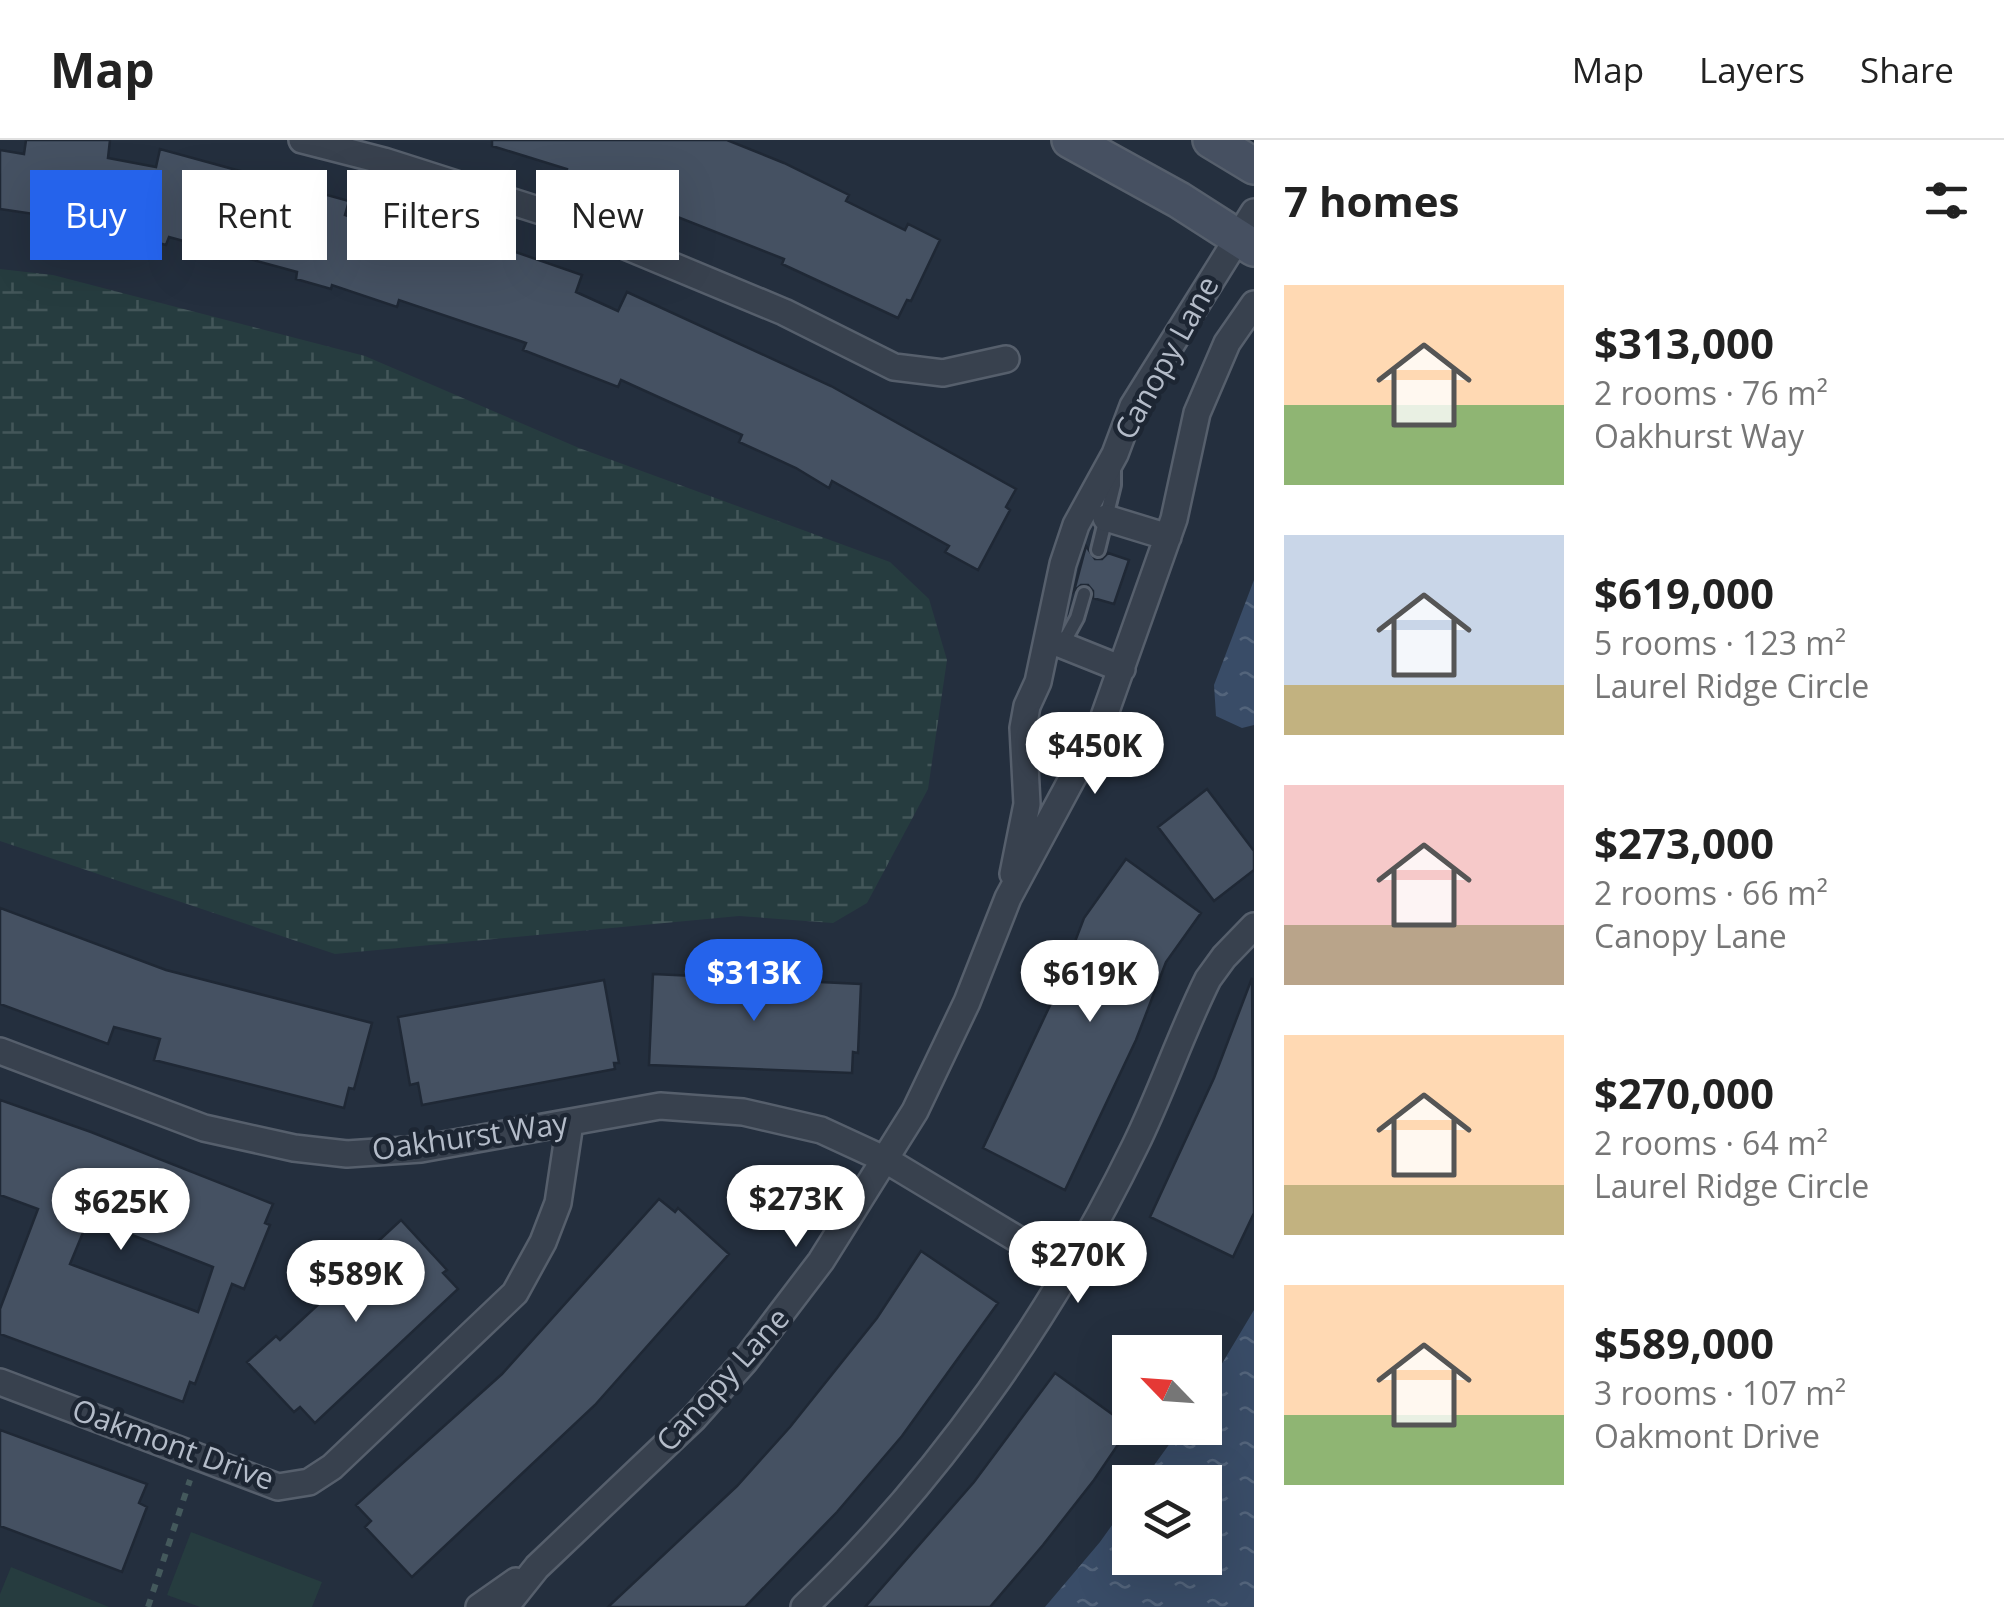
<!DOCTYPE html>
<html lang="en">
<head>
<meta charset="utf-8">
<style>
  body { margin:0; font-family:"Open Sans",sans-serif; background:#f6f6f6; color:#222; height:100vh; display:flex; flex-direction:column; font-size:38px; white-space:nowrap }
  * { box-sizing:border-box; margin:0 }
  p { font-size:32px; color:#767676 }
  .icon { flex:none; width:55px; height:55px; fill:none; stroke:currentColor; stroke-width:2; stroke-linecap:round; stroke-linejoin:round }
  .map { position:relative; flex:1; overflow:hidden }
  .drawer { display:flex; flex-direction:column; background:#fff; width:750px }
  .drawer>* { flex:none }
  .guide { position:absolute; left:30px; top:30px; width:950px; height:90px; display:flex; gap:20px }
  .needle { width:65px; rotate:295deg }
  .tools { position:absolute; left:1112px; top:1195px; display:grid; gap:20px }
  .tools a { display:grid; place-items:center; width:110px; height:110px; border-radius:0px; background:#fff; box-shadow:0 10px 40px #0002; font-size:50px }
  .price { position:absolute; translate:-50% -85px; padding:0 22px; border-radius:35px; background:#fff; color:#222; font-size:32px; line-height:65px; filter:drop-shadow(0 2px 5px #0008) }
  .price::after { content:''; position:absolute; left:50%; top:60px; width:30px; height:22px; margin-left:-15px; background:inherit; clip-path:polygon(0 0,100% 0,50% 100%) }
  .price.on { background:#2563eb; color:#fff }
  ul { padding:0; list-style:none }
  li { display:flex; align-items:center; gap:30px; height:250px; padding:0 30px }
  li span { display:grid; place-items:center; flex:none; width:280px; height:200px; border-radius:0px; color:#555 }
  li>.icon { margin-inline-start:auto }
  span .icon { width:120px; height:120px; fill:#fffc; stroke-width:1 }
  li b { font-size:42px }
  h2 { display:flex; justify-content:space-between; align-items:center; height:120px; padding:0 30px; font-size:42px }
  .tag { padding:0 35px; border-radius:0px; background:#fff; box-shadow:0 10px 40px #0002; font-size:35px; line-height:90px }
  .tag.on { background:#2563eb; color:#fff }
  header { display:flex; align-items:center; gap:60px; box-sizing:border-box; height:140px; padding:0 50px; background:#fff; border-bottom:2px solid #e0e0e0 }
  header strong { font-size:48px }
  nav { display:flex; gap:55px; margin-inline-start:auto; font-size:35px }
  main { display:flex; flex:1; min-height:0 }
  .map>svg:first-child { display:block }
</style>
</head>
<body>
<header>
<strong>Map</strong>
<nav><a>Map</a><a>Layers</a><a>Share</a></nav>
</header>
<main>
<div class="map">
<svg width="1254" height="1467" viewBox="0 0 1254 1467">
  <defs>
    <pattern id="wetland-marsh" width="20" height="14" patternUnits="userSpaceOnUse" patternTransform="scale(2.5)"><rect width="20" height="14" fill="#263c3f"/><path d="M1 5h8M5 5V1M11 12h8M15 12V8" fill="none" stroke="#435659"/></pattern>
    <pattern id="water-ripples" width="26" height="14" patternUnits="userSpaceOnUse" patternTransform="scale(2.5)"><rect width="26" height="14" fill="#394c67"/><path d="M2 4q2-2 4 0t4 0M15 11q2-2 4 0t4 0" fill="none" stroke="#53647b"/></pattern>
  </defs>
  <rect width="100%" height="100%" fill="#242f3e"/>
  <!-- wetland -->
  <path fill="url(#wetland-marsh)" d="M0,129L53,135L365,216L579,308L890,422L929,459L947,520L928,649L867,763L833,783L739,776L335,814L0,701Z"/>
  <!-- pitch -->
  <path fill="#263c3f" d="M191,1392L322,1442L312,1467H200L167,1455Z
    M11,1427L109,1467H0V1454Z"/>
  <!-- water -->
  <path fill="url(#water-ripples)" d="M1254,440V585L1242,588L1216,576L1214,545Z
    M1254,1170V1467H1045L1100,1402L1130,1360V1418H1205V1342H1142L1181,1288H1205V1252Z"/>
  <!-- building -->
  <path fill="#455162" stroke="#1f2835" stroke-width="2.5" fill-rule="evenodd" d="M26,0H110L108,18L156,27L160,9L349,61L345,75L390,92L397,71L582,135L576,152L618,171L627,152L831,246L1016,349L1006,367L1010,370L978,430L945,412L949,406L832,341L829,348L796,328L739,302L742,295L621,240L618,247L523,210L526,203L399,160L397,167L332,145L331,149L296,139L297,132L169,97L166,105L103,88V91L67,86L68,79L0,69V10L24,14Z
    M492,0H727L784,23L849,55L846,61L905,90L908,84L940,100L911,161L907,160L898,178L782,124L784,119L566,33L567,29L492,6Z
    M1086,406L1095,419H1102L1108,413L1129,420L1114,464L1093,458V451L1088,445H1081L1074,451Z
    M1207,649L1254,711V730L1214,761L1158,687Z
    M1126,719L1201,773L1166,822L1136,900L1065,1050L983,1008L1053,859L1084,778Z
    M0,768L166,830L372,883L354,949L349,948L344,968L154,920L160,899L114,887L108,904L0,864Z
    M653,834L861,844L858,913L853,912L852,933L649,925Z
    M1252,838L1254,1073L1233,1117L1150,1077L1214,938Z
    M604,840L619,923H614L615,929L422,965L418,943L410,945L398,877Z
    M0,960L91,992L273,1064L265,1083L270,1085L244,1149L232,1144L195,1244L190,1242L183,1262L0,1194V1169L38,1069L0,1055ZM89,1078L213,1127L198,1172L70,1124Z
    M659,1059L675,1072L678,1068L729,1114L595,1265L412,1437L365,1387L371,1381L356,1365L502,1234Z
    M401,1080L447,1130L443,1133L458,1149L315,1283L300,1267L294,1272L247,1222L276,1196L280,1200L377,1110L374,1105Z
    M921,1111L998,1163L902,1296L837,1372L745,1467H608L737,1346L790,1287L877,1178Z
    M1055,1233L1130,1287L1094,1340L1043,1405L990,1467H865L974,1342Z
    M0,1290L147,1344L139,1363L147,1367L122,1432L0,1386Z"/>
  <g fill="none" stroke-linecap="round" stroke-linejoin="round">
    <!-- lane casing -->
    <g stroke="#565f6c" stroke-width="18">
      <path id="lane" d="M1098,410L1114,345V326
        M1061,507L1077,478L1084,454"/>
    </g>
    <!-- street casing -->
    <g stroke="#565f6c" stroke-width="30">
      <path id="street" d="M302,0L384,21L541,71L784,172L894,227L943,233L1006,219
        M1106,378L1168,397
        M1062,505L1122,529
        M1013,734L1027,664L1023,588L1027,566L1038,542L1063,424L1076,385L1115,314L1133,266L1254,72
        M0,911L204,988L294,1008L347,1014L421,1009L660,966L743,972L821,990L886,1020L1067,1129
        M0,1242L278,1347L309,1342L332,1327L515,1153L543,1102L558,1063L570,983
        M479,1467L516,1441
        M505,1467L537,1427L694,1278L745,1221L821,1121L915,971L967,862L1008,758L1101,585L1174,379L1197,273L1227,203L1254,164
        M804,1467C941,1336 1052,1176 1135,1006C1162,951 1181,893 1208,839L1224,817L1254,786"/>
    </g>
    <!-- secondary casing -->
    <g stroke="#565f6c" stroke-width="40">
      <path id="secondary" d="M1070,0L1179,60L1254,108
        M1211,0L1254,26"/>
    </g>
    <!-- path -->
    <path stroke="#44595c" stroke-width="6" stroke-dasharray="8 8" stroke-linecap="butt" d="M148,1467L190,1340"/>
    <!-- lane -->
    <use href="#lane" stroke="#38414e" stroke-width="12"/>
    <!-- street -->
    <use href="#street" stroke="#38414e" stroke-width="25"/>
    <!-- secondary -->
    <use href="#secondary" stroke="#465061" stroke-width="35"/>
  </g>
  <g text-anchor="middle" stroke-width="9" stroke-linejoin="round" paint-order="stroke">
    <!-- street labels -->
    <g font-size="30" fill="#b4bcc9" stroke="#1d2633">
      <text transform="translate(1167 218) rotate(-61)" y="10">Canopy Lane</text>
      <text transform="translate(470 997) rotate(-8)" y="10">Oakhurst Way</text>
      <text transform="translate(723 1240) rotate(-48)" y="10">Canopy Lane</text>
      <text transform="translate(173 1305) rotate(20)" y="10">Oakmont Drive</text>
    </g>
  </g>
</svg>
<div class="tools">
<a><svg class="needle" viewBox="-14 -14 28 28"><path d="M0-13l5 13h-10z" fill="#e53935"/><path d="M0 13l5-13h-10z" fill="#767676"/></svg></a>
<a><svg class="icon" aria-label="layers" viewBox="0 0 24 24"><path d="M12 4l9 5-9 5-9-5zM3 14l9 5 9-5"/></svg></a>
</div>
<b class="price" style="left:1095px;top:657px">$450K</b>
<b class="price on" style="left:754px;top:884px">$313K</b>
<b class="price" style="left:1090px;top:885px">$619K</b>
<b class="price" style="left:796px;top:1110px">$273K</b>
<b class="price" style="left:121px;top:1113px">$625K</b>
<b class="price" style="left:1078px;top:1166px">$270K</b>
<b class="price" style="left:356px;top:1185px">$589K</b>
<div class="guide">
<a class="tag on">Buy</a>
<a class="tag">Rent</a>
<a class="tag">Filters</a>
<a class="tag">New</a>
</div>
</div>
<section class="drawer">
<h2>7 homes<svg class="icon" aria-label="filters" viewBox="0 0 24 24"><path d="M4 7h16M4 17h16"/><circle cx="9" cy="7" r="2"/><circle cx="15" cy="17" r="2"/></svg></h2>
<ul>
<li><span style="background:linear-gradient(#ffd9b3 60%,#8fb573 0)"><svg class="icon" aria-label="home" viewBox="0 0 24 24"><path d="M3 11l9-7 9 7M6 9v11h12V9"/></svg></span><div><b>$313,000</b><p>2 rooms · 76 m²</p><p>Oakhurst Way</p></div></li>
<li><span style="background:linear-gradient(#c9d6e8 75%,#c2b280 0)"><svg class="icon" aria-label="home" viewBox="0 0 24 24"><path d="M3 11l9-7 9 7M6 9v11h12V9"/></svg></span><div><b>$619,000</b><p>5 rooms · 123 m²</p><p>Laurel Ridge Circle</p></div></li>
<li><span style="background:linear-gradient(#f6c9c9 70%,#b9a48a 0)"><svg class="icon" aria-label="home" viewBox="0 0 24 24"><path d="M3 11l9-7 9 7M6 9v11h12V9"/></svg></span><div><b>$273,000</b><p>2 rooms · 66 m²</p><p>Canopy Lane</p></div></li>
<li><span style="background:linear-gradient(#ffd9b3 75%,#c2b280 0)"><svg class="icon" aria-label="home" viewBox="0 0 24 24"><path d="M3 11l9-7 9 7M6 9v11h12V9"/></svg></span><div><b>$270,000</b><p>2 rooms · 64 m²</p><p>Laurel Ridge Circle</p></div></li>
<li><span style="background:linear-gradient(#ffd9b3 65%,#8fb573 0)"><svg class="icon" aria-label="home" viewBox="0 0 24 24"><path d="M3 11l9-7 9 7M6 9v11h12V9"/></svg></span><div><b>$589,000</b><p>3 rooms · 107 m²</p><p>Oakmont Drive</p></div></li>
</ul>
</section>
</main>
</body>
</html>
